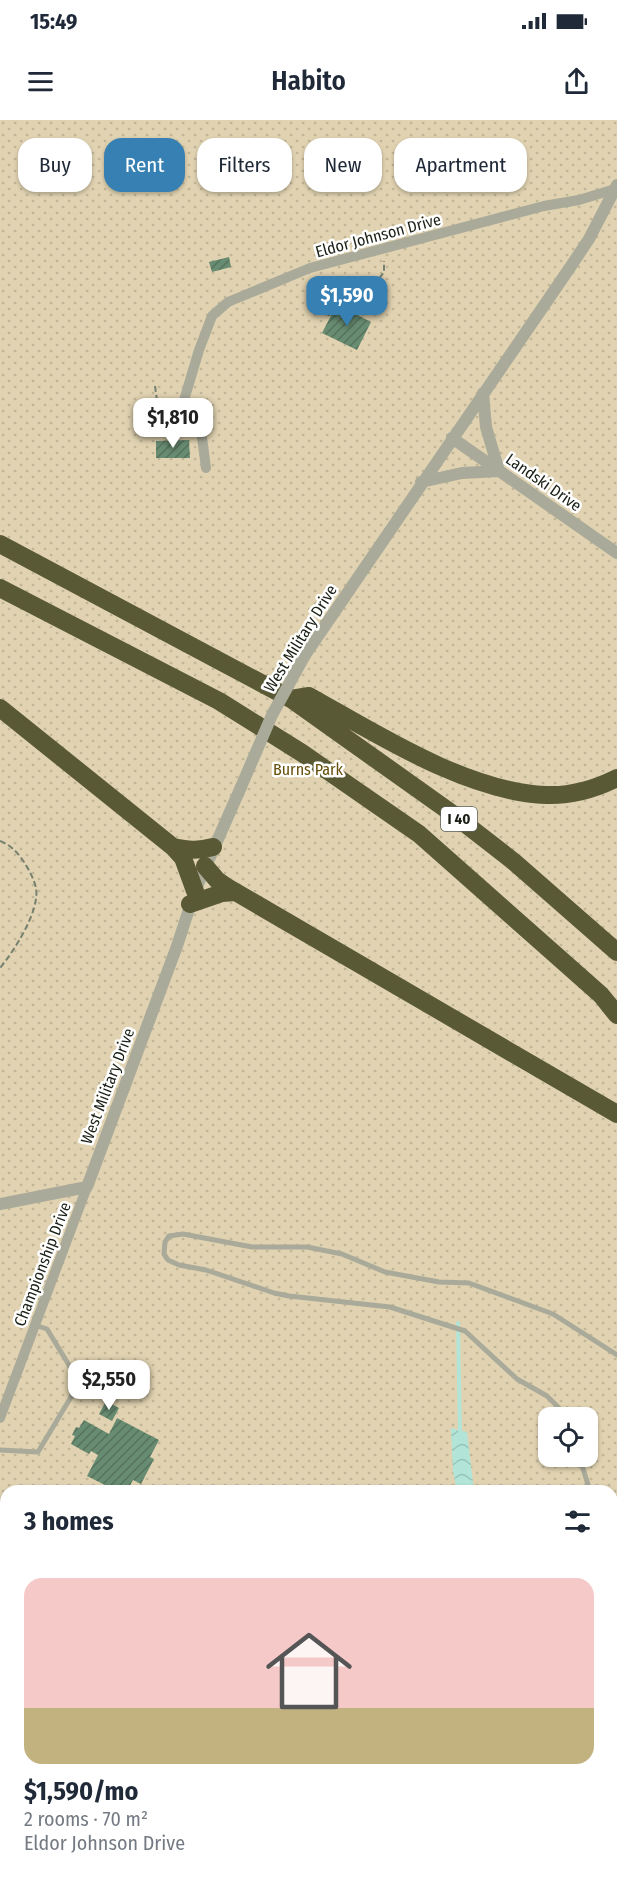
<!DOCTYPE html>
<html lang="en">
<head>
<meta charset="utf-8">
<style>
  body { margin:0; font-family:"Fira Sans Condensed",sans-serif; background:#f2f2f3; color:#1f2937; height:100vh; display:flex; flex-direction:column; font-size:22px; white-space:nowrap }
  * { box-sizing:border-box; margin:0 }
  p { font-size:20px; color:#747a83 }
  .icon { flex:none; width:33px; height:33px; fill:none; stroke:currentColor; stroke-width:2; stroke-linecap:round; stroke-linejoin:round }
  .map { position:relative; flex:1; overflow:hidden }
  .sheet { position:absolute; left:0px; top:1365px; width:618px; height:404px; display:flex; flex-direction:column; background:#fff; border-radius:18px 18px 0 0; box-shadow:0 2px 4px #0004 }
  .sheet>* { flex:none }
  .top-card { position:absolute; left:18px; top:18px; width:582px; height:54px; display:flex; gap:12px }
  .tools { position:absolute; left:538px; top:1287px; display:grid; gap:12px }
  .tools a { display:grid; place-items:center; width:60px; height:60px; border-radius:12px; background:#fff; box-shadow:0 2px 4px #0004; font-size:30px }
  .price { position:absolute; translate:-50% -51px; padding:0 14px; border-radius:12px; background:#fff; color:#222; font-size:20px; line-height:39px; filter:drop-shadow(0 2px 3px #0008) }
  .price::after { content:''; position:absolute; left:50%; top:36px; width:18px; height:14px; margin-left:-9px; background:inherit; clip-path:polygon(0 0,100% 0,50% 100%) }
  .price.on { background:#3780b4; color:#fff }
  ul { padding:0; list-style:none }
  li { display:grid; align-content:center; gap:12px; height:318px; padding:0 24px }
  li+li { border-top:2px solid #e0e1e3 }
  li span { display:grid; place-items:center; height:186px; border-radius:18px; color:#555 }
  li>.icon { margin-inline-start:auto }
  span .icon { width:108px; height:108px; fill:#fffc; stroke-width:1 }
  li b { font-size:26px }
  h2 { display:flex; justify-content:space-between; align-items:center; height:72px; padding:0 24px; font-size:26px }
  .chip { padding:0 21px; border-radius:18px; background:#fff; box-shadow:0 2px 4px #0004; font-size:21px; line-height:54px }
  .chip.on { background:#3780b4; color:#fff }
  .status { display:flex; justify-content:space-between; align-items:center; height:42px; padding:0 30px; background:#fff; direction:ltr }
  .status svg { height:16px; fill:currentColor }
  header { display:flex; justify-content:space-between; align-items:center; height:78px; padding:0 24px; background:#fff; font-size:27px; font-weight:600 }
  .map>svg:first-child { display:block }
</style>
</head>
<body>
<div class="status"><b>15:49</b><svg viewBox="0 0 49 12"><path d="M0 12V9h3v3zM5 12V6h3v6zM10 12V3h3v9zM15 12V0h3v12zM26 1h20v11H26zM47 4h2v5h-2z"/></svg></div>
<header><svg class="icon" aria-label="menu" viewBox="0 0 24 24"><path d="M4 6h16M4 12h16M4 18h16"/></svg>Habito<svg class="icon" aria-label="share" viewBox="0 0 24 24"><path d="M12 15V3M7 8l5-5 5 5M5 13v7h14v-7"/></svg></header>
<div class="map">
<svg width="617" height="1768" viewBox="0 0 617 1768">
  <defs>
    <pattern id="park-dots" width="8" height="8" patternUnits="userSpaceOnUse" patternTransform="scale(1.5)"><rect width="8" height="8" fill="#e1d3b1"/><path d="M2 2h.1M6 6h.1" fill="none" stroke="#c0b597" stroke-width="1.8" stroke-linecap="round"/></pattern>
    <pattern id="water-waves" width="16" height="10" patternUnits="userSpaceOnUse" patternTransform="scale(1.5)"><rect width="16" height="10" fill="#b2e5d7"/><path d="M0 5q4-4 8 0t8 0" fill="none" stroke="#98c4b8"/></pattern>
    <pattern id="building-hatch" width="6" height="6" patternUnits="userSpaceOnUse" patternTransform="scale(1.5)"><rect width="6" height="6" fill="#688c72"/><path d="M-1 1l2-2M0 6l6-6M5 7l2-2" fill="none" stroke="#55725c"/></pattern>
  </defs>
  <rect width="100%" height="100%" fill="#e8f8dc"/>
  <!-- park -->
  <path fill="url(#park-dots)" fill-rule="evenodd" d="M0,0H617V1768H0ZM549,1298H588V1336H549ZM6,1371H612V1762H6Z"/>
  <!-- water -->
  <path fill="url(#water-waves)" d="M451,1308L467,1312L474,1371H457L453,1352Z"/>
  <g fill="none" stroke-linecap="round" stroke-linejoin="round">
    <!-- stream -->
    <path stroke="#b2e5d7" stroke-width="4" d="M458,1203L460,1314
      M0,1640L6,1638"/>
  </g>
  <!-- building -->
  <path fill="url(#building-hatch)" d="M229,137L231,147L212,152L209,142Z
    M337,184L371,202L357,230L322,213Z
    M189,320L190,338H156V321Z
    M106,1281L119,1288L112,1301L99,1294Z
    M117,1298L159,1320L150,1337L154,1339L141,1364L133,1360L127,1371H117L87,1356L98,1335L91,1331L89,1334L71,1324L75,1316L72,1315L76,1307L79,1308L84,1300L109,1314Z"/>
  <g fill="none" stroke-linecap="round" stroke-linejoin="round">
    <!-- path -->
    <path stroke="#76816f" stroke-width="2" stroke-dasharray="6 3" stroke-linecap="butt" d="M317,158L328,174L329,196
      M363,190L375,164L384,152V141
      M155,266L158,288H172
      M0,721C11,725 18,733 24,742C29,750 34,759 36,768C40,791 14,831 0,848"/>
    <!-- service -->
    <path stroke="#a9aa99" stroke-width="5" d="M562,1298L559,1288L547,1276L517,1259L465,1211L390,1187L289,1176L274,1173L206,1150L179,1145L168,1140L164,1134L165,1122L169,1116L183,1114L252,1127H307L342,1134L385,1152L439,1162L469,1163L553,1194L617,1235
      M0,1330L38,1332L71,1277L75,1255L47,1209L35,1205
      M579,1336L590,1371
      M612,1447L617,1461
      M612,1510L617,1484
      M612,1565L617,1571
      M612,1711L617,1709
      M51,1768L70,1762"/>
    <!-- minor -->
    <path stroke="#a9aa99" stroke-width="10" d="M206,348L201,310L182,287L199,230L212,196L228,182L310,148L544,86L579,80L615,69
      M0,1298L87,1067"/>
    <!-- tertiary -->
    <path stroke="#a9aa99" stroke-width="12" d="M452,318L617,433
      M421,362L462,353L499,351L486,307L483,273
      M305,535L571,146L589,119L617,65
      M0,1084L87,1067L177,826L195,771L241,667"/>
    <!-- motorway -->
    <path stroke="#595a35" stroke-width="18" d="M0,424L291,579L450,692L513,741L617,832
      M0,468L219,581L302,633L419,714L601,875L617,895
      M291,579L309,576C377,614 467,672 546,675C571,676 595,669 617,658
      M0,588L173,727L183,738L195,771
      M173,727C188,730 198,731 213,727
      M205,746L217,760L227,767L617,994
      M190,784L222,773L236,772"/>
    <!-- tertiary-bridge -->
    <path stroke="#a9aa99" stroke-width="12" d="M241,667L272,595L305,535"/>
  </g>
  <g text-anchor="middle" stroke-width="5" stroke-linejoin="round" paint-order="stroke">
    <!-- shield labels -->
    <rect fill="#fff" stroke="#5e625b" stroke-width="1.5" x="441" y="687" width="36" height="24" rx="4.5"/>
    <g font-size="15" font-weight="bold" fill="#191f15">
      <text x="459" y="704">I 40</text>
    </g>
    <!-- street labels -->
    <g font-size="16" fill="#191f15" stroke="#fff">
      <text transform="translate(378 115) rotate(-15)" y="6">Eldor Johnson Drive</text>
      <text transform="translate(544 362) rotate(35)" y="6">Landski Drive</text>
      <text transform="translate(300 518) rotate(-58)" y="6">West Military Drive</text>
      <text transform="translate(107 966) rotate(-69)" y="6">West Military Drive</text>
      <text transform="translate(42 1144) rotate(-69)" y="6">Championship Drive</text>
    </g>
    <!-- park labels -->
    <g font-size="16" fill="#664f0a" stroke="#fff">
      <text x="308" y="655">Burns Park</text>
    </g>
  </g>
</svg>
<div class="tools">
<a><svg class="icon" aria-label="locate" viewBox="0 0 24 24"><circle cx="12" cy="12" r="6"/><path d="M12 2v4M12 18v4M2 12h4M18 12h4"/></svg></a>
</div>
<b class="price on" style="left:347px;top:207px">$1,590</b>
<b class="price" style="left:173px;top:329px">$1,810</b>
<b class="price" style="left:109px;top:1291px">$2,550</b>
<div class="top-card">
<a class="chip">Buy</a>
<a class="chip on">Rent</a>
<a class="chip">Filters</a>
<a class="chip">New</a>
<a class="chip">Apartment</a>
</div>
<section class="sheet">
<h2>3 homes<svg class="icon" aria-label="filters" viewBox="0 0 24 24"><path d="M4 7h16M4 17h16"/><circle cx="9" cy="7" r="2"/><circle cx="15" cy="17" r="2"/></svg></h2>
<ul>
<li><span style="background:linear-gradient(#f6c9c9 70%,#c2b280 0)"><svg class="icon" aria-label="home" viewBox="0 0 24 24"><path d="M3 11l9-7 9 7M6 9v11h12V9"/></svg></span><div><b>$1,590/mo</b><p>2 rooms · 70 m²</p><p>Eldor Johnson Drive</p></div></li>
</ul>
</section>
</div>
</body>
</html>
